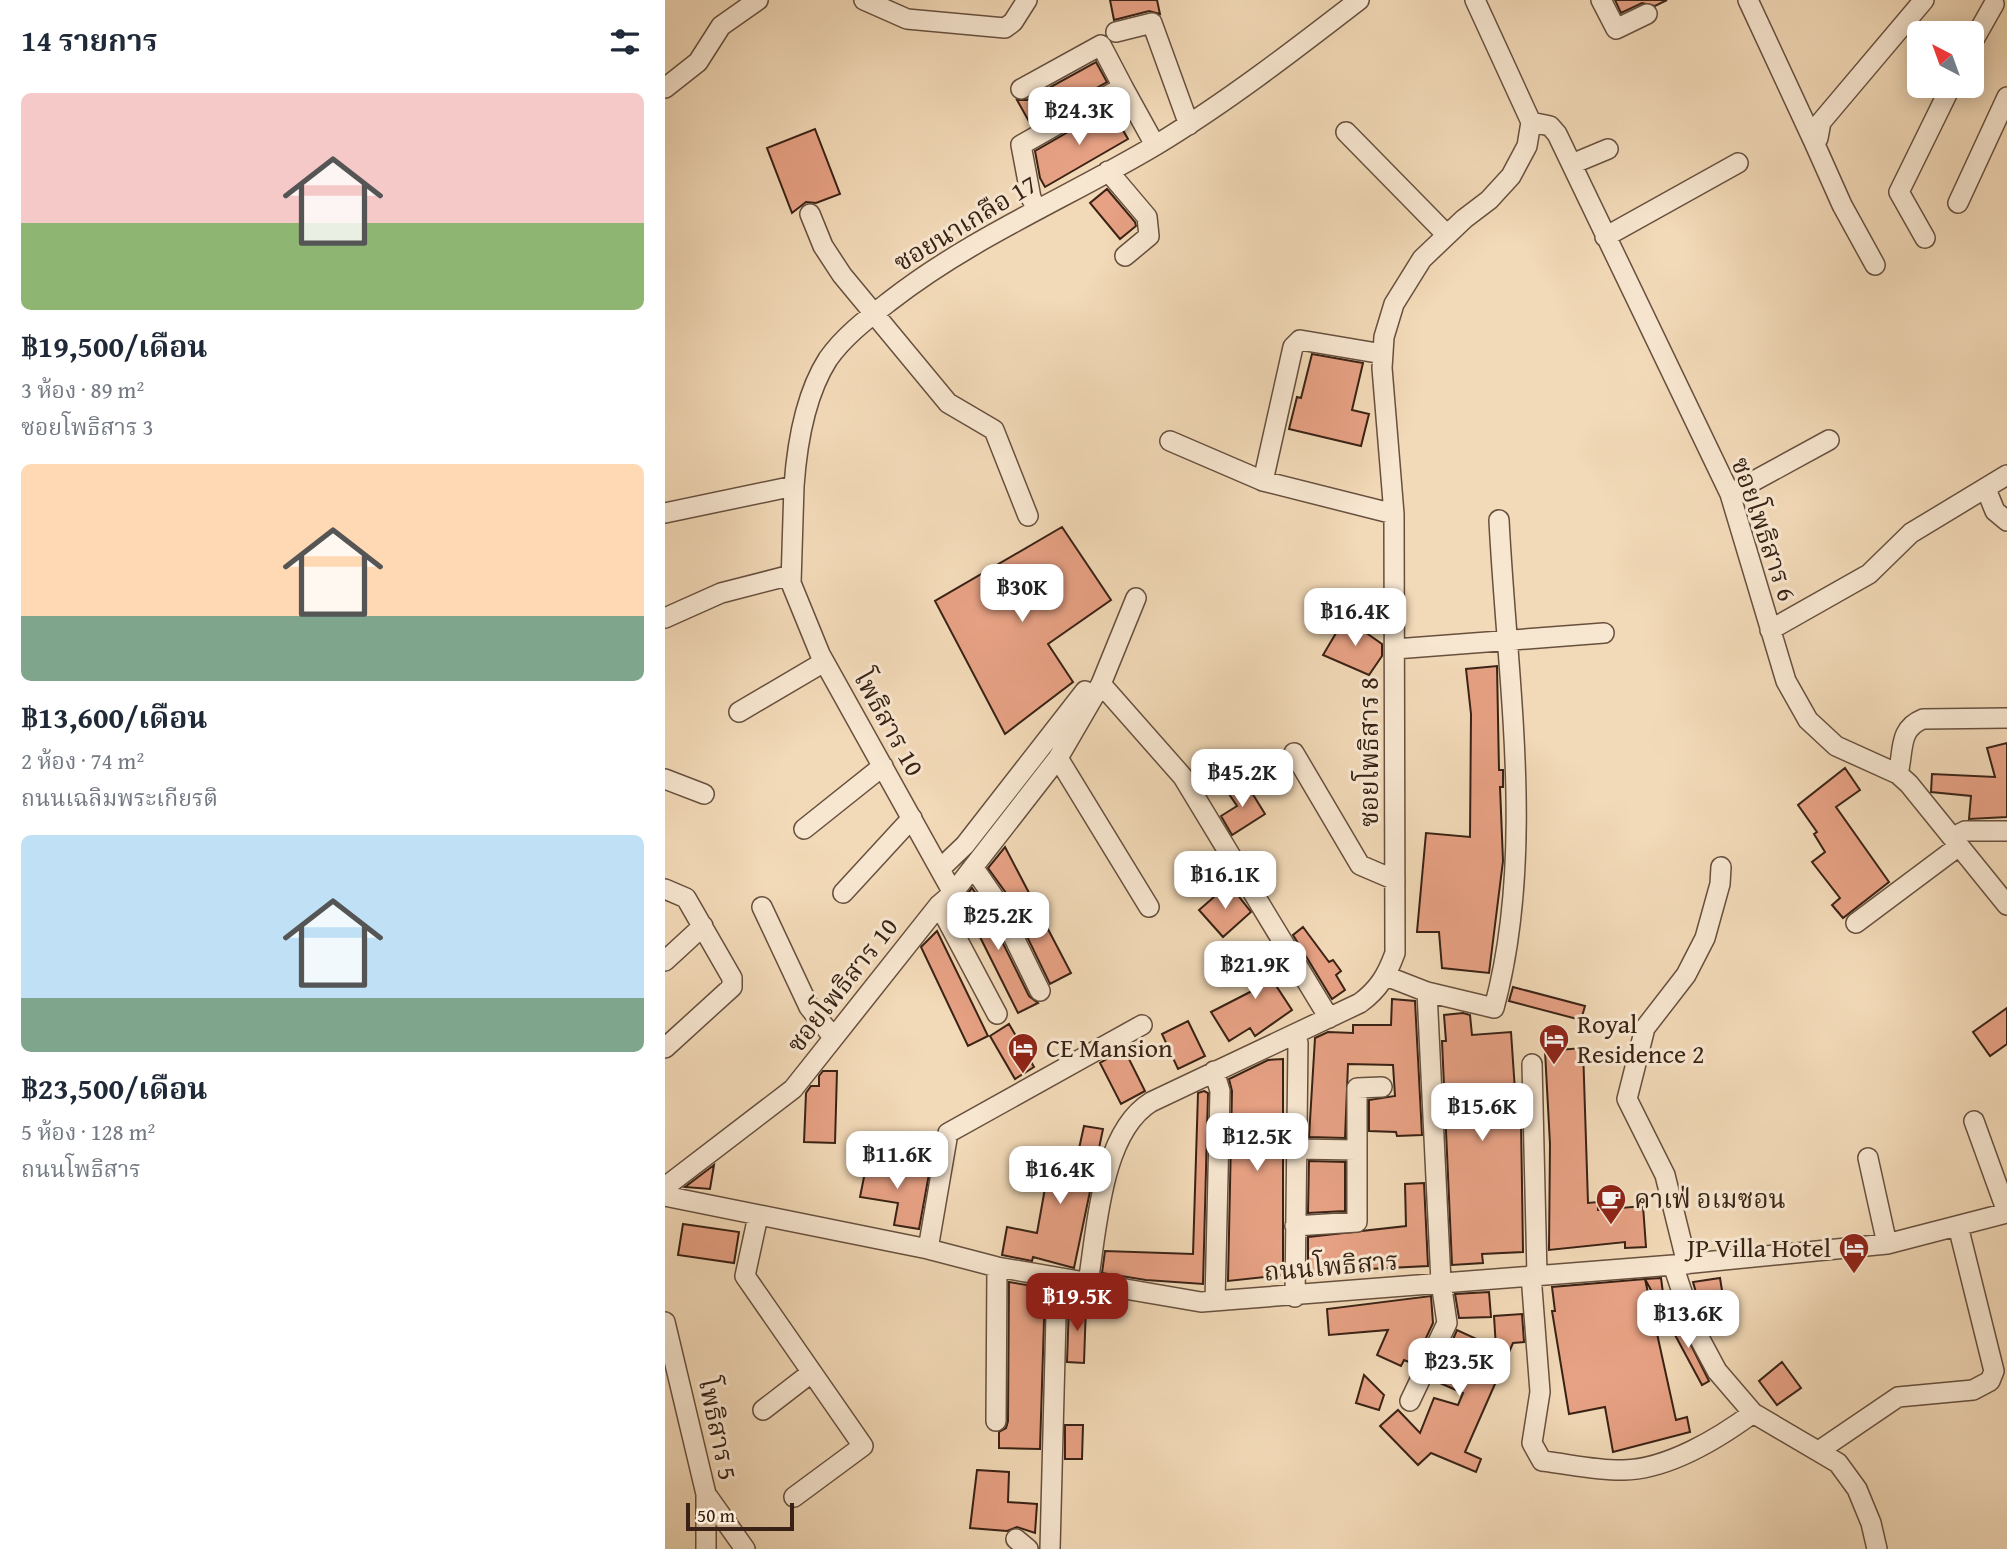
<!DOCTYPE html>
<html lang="th">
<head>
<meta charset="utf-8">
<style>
  body { margin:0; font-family:"Gentium Book Plus","Noto Serif Thai",serif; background:#f6f6f7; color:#1f2937; height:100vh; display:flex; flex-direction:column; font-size:26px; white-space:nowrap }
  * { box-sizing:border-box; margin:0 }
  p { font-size:23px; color:#747a83 }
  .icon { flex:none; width:38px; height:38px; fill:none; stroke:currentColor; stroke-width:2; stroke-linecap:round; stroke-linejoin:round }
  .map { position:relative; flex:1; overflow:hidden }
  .panel { display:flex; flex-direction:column; background:#fff; width:665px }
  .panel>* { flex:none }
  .needle { width:46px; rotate:319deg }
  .controls { position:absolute; left:1242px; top:21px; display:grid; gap:14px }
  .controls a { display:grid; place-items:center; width:77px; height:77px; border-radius:10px; background:#fff; box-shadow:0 4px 18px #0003; font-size:35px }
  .scale { position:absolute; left:21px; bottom:18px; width:108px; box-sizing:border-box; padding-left:7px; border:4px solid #392215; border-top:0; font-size:19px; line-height:24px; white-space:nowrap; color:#392215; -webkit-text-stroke:5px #f7e6d0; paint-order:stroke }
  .price { position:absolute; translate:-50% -60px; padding:0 16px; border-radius:14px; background:#fff; color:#222; font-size:23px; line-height:46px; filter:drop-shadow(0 2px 4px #0008) }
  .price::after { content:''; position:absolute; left:50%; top:42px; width:21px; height:16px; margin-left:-10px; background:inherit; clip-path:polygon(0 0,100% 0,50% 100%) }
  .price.active { background:#8f2418; color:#fff }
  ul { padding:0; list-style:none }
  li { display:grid; align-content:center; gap:14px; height:371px; padding:0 21px }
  li span { display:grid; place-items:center; height:217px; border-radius:10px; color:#555 }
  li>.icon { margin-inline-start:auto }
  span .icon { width:126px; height:126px; fill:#fffc; stroke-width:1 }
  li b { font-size:30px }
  h2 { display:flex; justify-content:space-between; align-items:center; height:84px; padding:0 21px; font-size:30px }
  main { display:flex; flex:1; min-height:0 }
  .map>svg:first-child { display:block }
</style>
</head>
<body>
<main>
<section class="panel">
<h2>14 รายการ<svg class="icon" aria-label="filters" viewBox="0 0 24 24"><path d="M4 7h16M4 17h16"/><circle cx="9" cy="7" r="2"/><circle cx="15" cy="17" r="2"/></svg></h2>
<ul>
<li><span style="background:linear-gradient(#f6c9c9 60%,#8fb573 0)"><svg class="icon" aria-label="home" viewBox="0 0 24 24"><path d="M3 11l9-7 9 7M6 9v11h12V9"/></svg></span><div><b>฿19,500/เดือน</b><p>3 ห้อง · 89 m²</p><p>ซอยโพธิสาร 3</p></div></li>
<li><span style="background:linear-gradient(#ffd9b3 70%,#7fa58c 0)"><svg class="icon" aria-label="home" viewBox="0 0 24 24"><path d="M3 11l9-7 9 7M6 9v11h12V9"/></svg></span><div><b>฿13,600/เดือน</b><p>2 ห้อง · 74 m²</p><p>ถนนเฉลิมพระเกียรติ</p></div></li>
<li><span style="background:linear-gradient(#bfe0f5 75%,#7fa58c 0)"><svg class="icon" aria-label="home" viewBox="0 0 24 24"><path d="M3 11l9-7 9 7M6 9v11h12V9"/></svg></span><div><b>฿23,500/เดือน</b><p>5 ห้อง · 128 m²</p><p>ถนนโพธิสาร</p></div></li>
</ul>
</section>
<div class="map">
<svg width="1342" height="1549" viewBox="0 0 1342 1549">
  <rect width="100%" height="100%" fill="#f2d9b7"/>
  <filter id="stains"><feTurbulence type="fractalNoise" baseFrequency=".00286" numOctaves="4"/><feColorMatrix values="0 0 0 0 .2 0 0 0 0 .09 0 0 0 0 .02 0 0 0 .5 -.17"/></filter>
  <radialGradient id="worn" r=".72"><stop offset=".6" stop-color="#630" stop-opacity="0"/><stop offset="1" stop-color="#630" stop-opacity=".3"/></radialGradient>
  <!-- building -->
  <path fill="#e7a184" stroke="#392215" stroke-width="2" d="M445,0H492L495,14L484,11L449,20Z
    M950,0H1002L990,6L977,3L956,13Z
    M431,62L442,82L366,125L352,100H362Z
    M445,108L463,139L380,187L375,178L370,151Z
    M150,129L175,194L151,203L141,202L127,213L102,148Z
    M442,189L470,222L471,226L455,239L425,203Z
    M647,354L698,363L687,410L704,414L696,446L624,429L632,397L636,398Z
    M397,527L446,600L383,644L408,682L340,734L270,601Z
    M680,618L717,644V656L704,675L658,655Z
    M832,666L834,770H838V787H835L838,861L824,973L777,968L774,932H752L761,833L805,837L806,714L801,669Z
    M1342,743V817L1304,819L1306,796L1266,792L1267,774L1330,777L1322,748Z
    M1180,768L1195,790L1171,807L1224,882L1178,918L1167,905L1175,898L1147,862L1160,852L1149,834L1152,832L1133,805Z
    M579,780L600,814L567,835L556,816L572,806L562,791Z
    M340,847L406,973L385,984L341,893L323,868Z
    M564,884L586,912L558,937L534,910Z
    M307,888L319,905L364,996L373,1003L353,1013L297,901Z
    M638,927L664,962L668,960L676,971L671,975L680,990L667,999L628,935Z
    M272,931L323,1036L303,1046L256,947Z
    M610,952L622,972L608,981L627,1010L590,1036L585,1028L564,1041L546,1012L587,991L576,973Z
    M848,987L920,1006L916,1020L844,1001Z
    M727,999L750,1001L757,1135L732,1136L731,1132L704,1131V1100L730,1096L728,1065L683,1064L680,1138L644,1137L650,1038L663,1032L688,1033V1025H726Z
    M1342,1008V1044L1325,1056L1308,1032Z
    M798,1013L805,1015L807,1035L846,1032L852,1120H856L858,1252L817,1254L818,1263L787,1265L777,1041H781L779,1015Z
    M523,1021L540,1056L513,1069L497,1034Z
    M344,1024L369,1067L350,1079L325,1036Z
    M918,1048L923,1203L933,1202V1210L978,1206L981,1247L960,1248V1242L884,1250L885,1144L880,1051Z
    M459,1049L480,1091L456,1104L435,1063Z
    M618,1059V1275L563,1281L567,1091L564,1079L603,1060Z
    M158,1071H172L170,1143L139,1142L141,1093L146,1086H154V1076Z
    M539,1091L543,1093L538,1284L481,1280L437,1273L440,1251L528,1254L533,1093Z
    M419,1126L438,1129L409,1268L368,1257L367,1261L337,1255L342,1227L372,1233L387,1149L413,1153Z
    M644,1161L680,1162V1211L643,1213Z
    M202,1162L264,1174L254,1229L229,1225L233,1203L195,1197Z
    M49,1165L45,1189L20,1187Z
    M759,1183L763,1266L643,1272V1237L741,1226L740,1184Z
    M18,1224L74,1232L69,1263L13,1255Z
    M996,1278L1001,1316H1000L980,1279Z
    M1055,1278L1060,1309L1037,1313L1028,1282Z
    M980,1279L1011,1420L1022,1417L1025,1432L948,1452L940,1407L904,1414L887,1311H890L887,1287Z
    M344,1282L380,1288L375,1449L334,1448V1432L341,1428L343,1421Z
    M824,1292L826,1317L794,1318L790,1294Z
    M766,1296L768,1323L749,1364L739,1360L736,1366L712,1355L723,1330L664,1335L662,1309Z
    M404,1304L421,1305L419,1363L402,1362Z
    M857,1314L859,1342L848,1343L800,1452L816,1459L811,1472L766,1453L753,1465L715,1426L733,1410L755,1433L769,1398L793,1405L798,1393L768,1380L774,1369L790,1368L789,1337L792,1330L831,1348L829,1316Z
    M1012,1317L1044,1381L1037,1385L1003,1322Z
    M1117,1362L1136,1388L1112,1405L1094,1381Z
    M699,1375L719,1395L714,1410L691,1403Z
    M400,1425H418L417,1459H400Z
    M312,1470L344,1472L343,1502L372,1504L370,1533L352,1527L342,1531L305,1528Z"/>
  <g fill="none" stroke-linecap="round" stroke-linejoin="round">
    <!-- minor casing -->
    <g stroke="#67503e" stroke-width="22">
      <path id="minor" d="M199,0L242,19L340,28L348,22L362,0
        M936,0L951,29L982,14
        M1083,0L1148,140L1153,138L1156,122L1259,0
        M451,32L487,23L524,125
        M1307,43L1329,4
        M0,88L33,62L56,26L93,0
        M356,89L436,45L458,87
        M866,122L885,126L892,134L1065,494L1121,681L1143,720L1171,746L1233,774L1244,784L1342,905
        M681,132L782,235
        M1148,140L1177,205L1210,265
        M907,164L943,149
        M443,171L482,217L484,236L460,256
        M1293,203L1342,97
        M372,209L366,198L356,145L458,87L490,145
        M145,214L158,246L177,275L283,403L329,430L363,516
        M940,237L1073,163
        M1260,238L1234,192L1286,86
        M505,441L598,481L729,514
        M598,481L628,347L635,340L718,354
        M129,486L126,583L155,654L288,893
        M1321,489L1330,511L1342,521
        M1065,494L1164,440
        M0,513L129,486C132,444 140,395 163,359C179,336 203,318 225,301C307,237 402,198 491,145C562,102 628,51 694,0
        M0,618L56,593L126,575
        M1105,630L1204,574L1246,533L1342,475
        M730,649L939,633
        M436,684L518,777L664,1018
        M74,712L159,662
        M629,753L695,865L730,880
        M393,758L484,907
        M1233,774C1239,750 1233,729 1258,719L1342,718
        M0,779L39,794
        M139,829L218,766
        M1288,837L1300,831H1342
        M308,867L330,899L375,991
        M275,869L300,845L420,691
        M0,889L21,898L67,978V987L0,1048
        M178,893L247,818
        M274,905L332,1014
        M97,907L144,1007L168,1037
        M1191,923L1294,846
        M0,961L38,926
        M721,976L762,992L829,1008C871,853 842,680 834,520
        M630,1035L633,1043L630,1297
        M867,1064L872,1275
        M549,1071L555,1091L550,1301
        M1309,1121L1342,1212
        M632,1149L691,1150
        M1203,1158L1222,1244
        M0,1187L128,1089L274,905L288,893L393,758L436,684L471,598
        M0,1196L263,1249L332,1267L536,1302L1008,1265L1222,1244L1342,1213
        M93,1216L80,1276L198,1446L129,1497
        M630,1226L692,1222V1088L717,1087
        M263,1249L283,1133L477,1025
        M1022,1264L1000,1175L962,1099L980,1028L1021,975L1040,938L1055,884L1056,867
        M1008,1265L1029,1328L1052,1371L1088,1413L1173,1463L1192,1489L1206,1523L1212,1549
        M866,1275L875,1392L867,1443L877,1461C904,1464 933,1471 959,1470C1003,1469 1054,1438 1088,1413
        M423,1283C432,1229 436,1133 486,1102L695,1003C714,989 722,975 730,953L729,514L717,368L719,337L729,304L757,259L799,219L824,200L846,176L862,146L866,122L810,0
        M0,1322L41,1494V1549
        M745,1401L782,1323L776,1282L762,992
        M98,1410L146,1373
        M331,1421L332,1267
        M1155,1450L1233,1397L1308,1390L1325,1381L1329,1371L1293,1226
        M41,1494L80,1549
        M351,1539L363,1549
        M385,1549L392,1278"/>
    </g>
    <!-- minor -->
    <use href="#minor" stroke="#f7e6d0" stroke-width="19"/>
  </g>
  <!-- icons -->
  <defs>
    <g id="hotel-pin" transform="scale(1.575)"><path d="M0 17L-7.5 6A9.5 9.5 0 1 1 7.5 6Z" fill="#8f2418" stroke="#f7e6d0"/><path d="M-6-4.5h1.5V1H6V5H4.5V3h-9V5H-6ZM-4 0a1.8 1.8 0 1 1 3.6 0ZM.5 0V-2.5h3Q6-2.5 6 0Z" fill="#fff"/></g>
    <g id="cafe-pin" transform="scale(1.575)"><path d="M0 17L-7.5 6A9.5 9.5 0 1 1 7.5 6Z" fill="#8f2418" stroke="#f7e6d0"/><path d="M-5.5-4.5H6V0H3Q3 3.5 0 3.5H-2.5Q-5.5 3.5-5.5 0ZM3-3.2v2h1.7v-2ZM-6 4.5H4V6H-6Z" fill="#fff"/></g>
  </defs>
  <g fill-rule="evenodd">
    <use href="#hotel-pin" x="889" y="1039"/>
    <use href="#hotel-pin" x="358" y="1048"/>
    <use href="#cafe-pin" x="946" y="1199"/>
    <use href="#hotel-pin" x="1189" y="1248"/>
  </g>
  <g text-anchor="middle" stroke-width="6" stroke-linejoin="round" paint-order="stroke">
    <!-- street labels -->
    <g font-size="26" fill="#392215" stroke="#f7e6d0">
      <text transform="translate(300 223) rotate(-31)" y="9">ซอยนาเกลือ 17</text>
      <text transform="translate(1099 529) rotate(71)" y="9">ซอยโพธิสาร 6</text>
      <text transform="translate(224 723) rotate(61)" y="9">โพธิสาร 10</text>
      <text transform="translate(704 752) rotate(-90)" y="9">ซอยโพธิสาร 8</text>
      <text transform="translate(177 985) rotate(-52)" y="9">ซอยโพธิสาร 10</text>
      <text transform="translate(666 1266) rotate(-5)" y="9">ถนนโพธิสาร</text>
      <text transform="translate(53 1429) rotate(78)" y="9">โพธิสาร 5</text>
    </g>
    <!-- poi labels -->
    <g font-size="26" fill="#392215" stroke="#f7e6d0" text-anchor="start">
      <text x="912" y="1033">Royal<tspan x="912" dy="30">Residence 2</tspan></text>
      <text x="381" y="1057">CE Mansion</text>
      <text x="969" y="1208">คาเฟ่ อเมซอน</text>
      <text x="1166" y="1257" text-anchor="end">JP Villa Hotel</text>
    </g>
  </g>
  <rect width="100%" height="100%" filter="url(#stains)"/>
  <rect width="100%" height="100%" fill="url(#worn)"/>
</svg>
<div class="controls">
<a><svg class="needle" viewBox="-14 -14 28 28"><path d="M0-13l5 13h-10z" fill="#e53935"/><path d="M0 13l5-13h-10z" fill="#747a83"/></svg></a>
</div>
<div class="scale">50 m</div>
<b class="price" style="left:414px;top:147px">฿24.3K</b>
<b class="price" style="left:357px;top:624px">฿30K</b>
<b class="price" style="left:690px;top:648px">฿16.4K</b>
<b class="price" style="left:577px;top:809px">฿45.2K</b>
<b class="price" style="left:560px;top:911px">฿16.1K</b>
<b class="price" style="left:333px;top:952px">฿25.2K</b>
<b class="price" style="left:590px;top:1001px">฿21.9K</b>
<b class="price" style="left:817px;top:1143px">฿15.6K</b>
<b class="price" style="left:592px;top:1173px">฿12.5K</b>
<b class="price" style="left:232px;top:1191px">฿11.6K</b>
<b class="price" style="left:395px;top:1206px">฿16.4K</b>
<b class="price active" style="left:412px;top:1333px">฿19.5K</b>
<b class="price" style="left:1023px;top:1350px">฿13.6K</b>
<b class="price" style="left:794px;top:1398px">฿23.5K</b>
</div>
</main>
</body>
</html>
